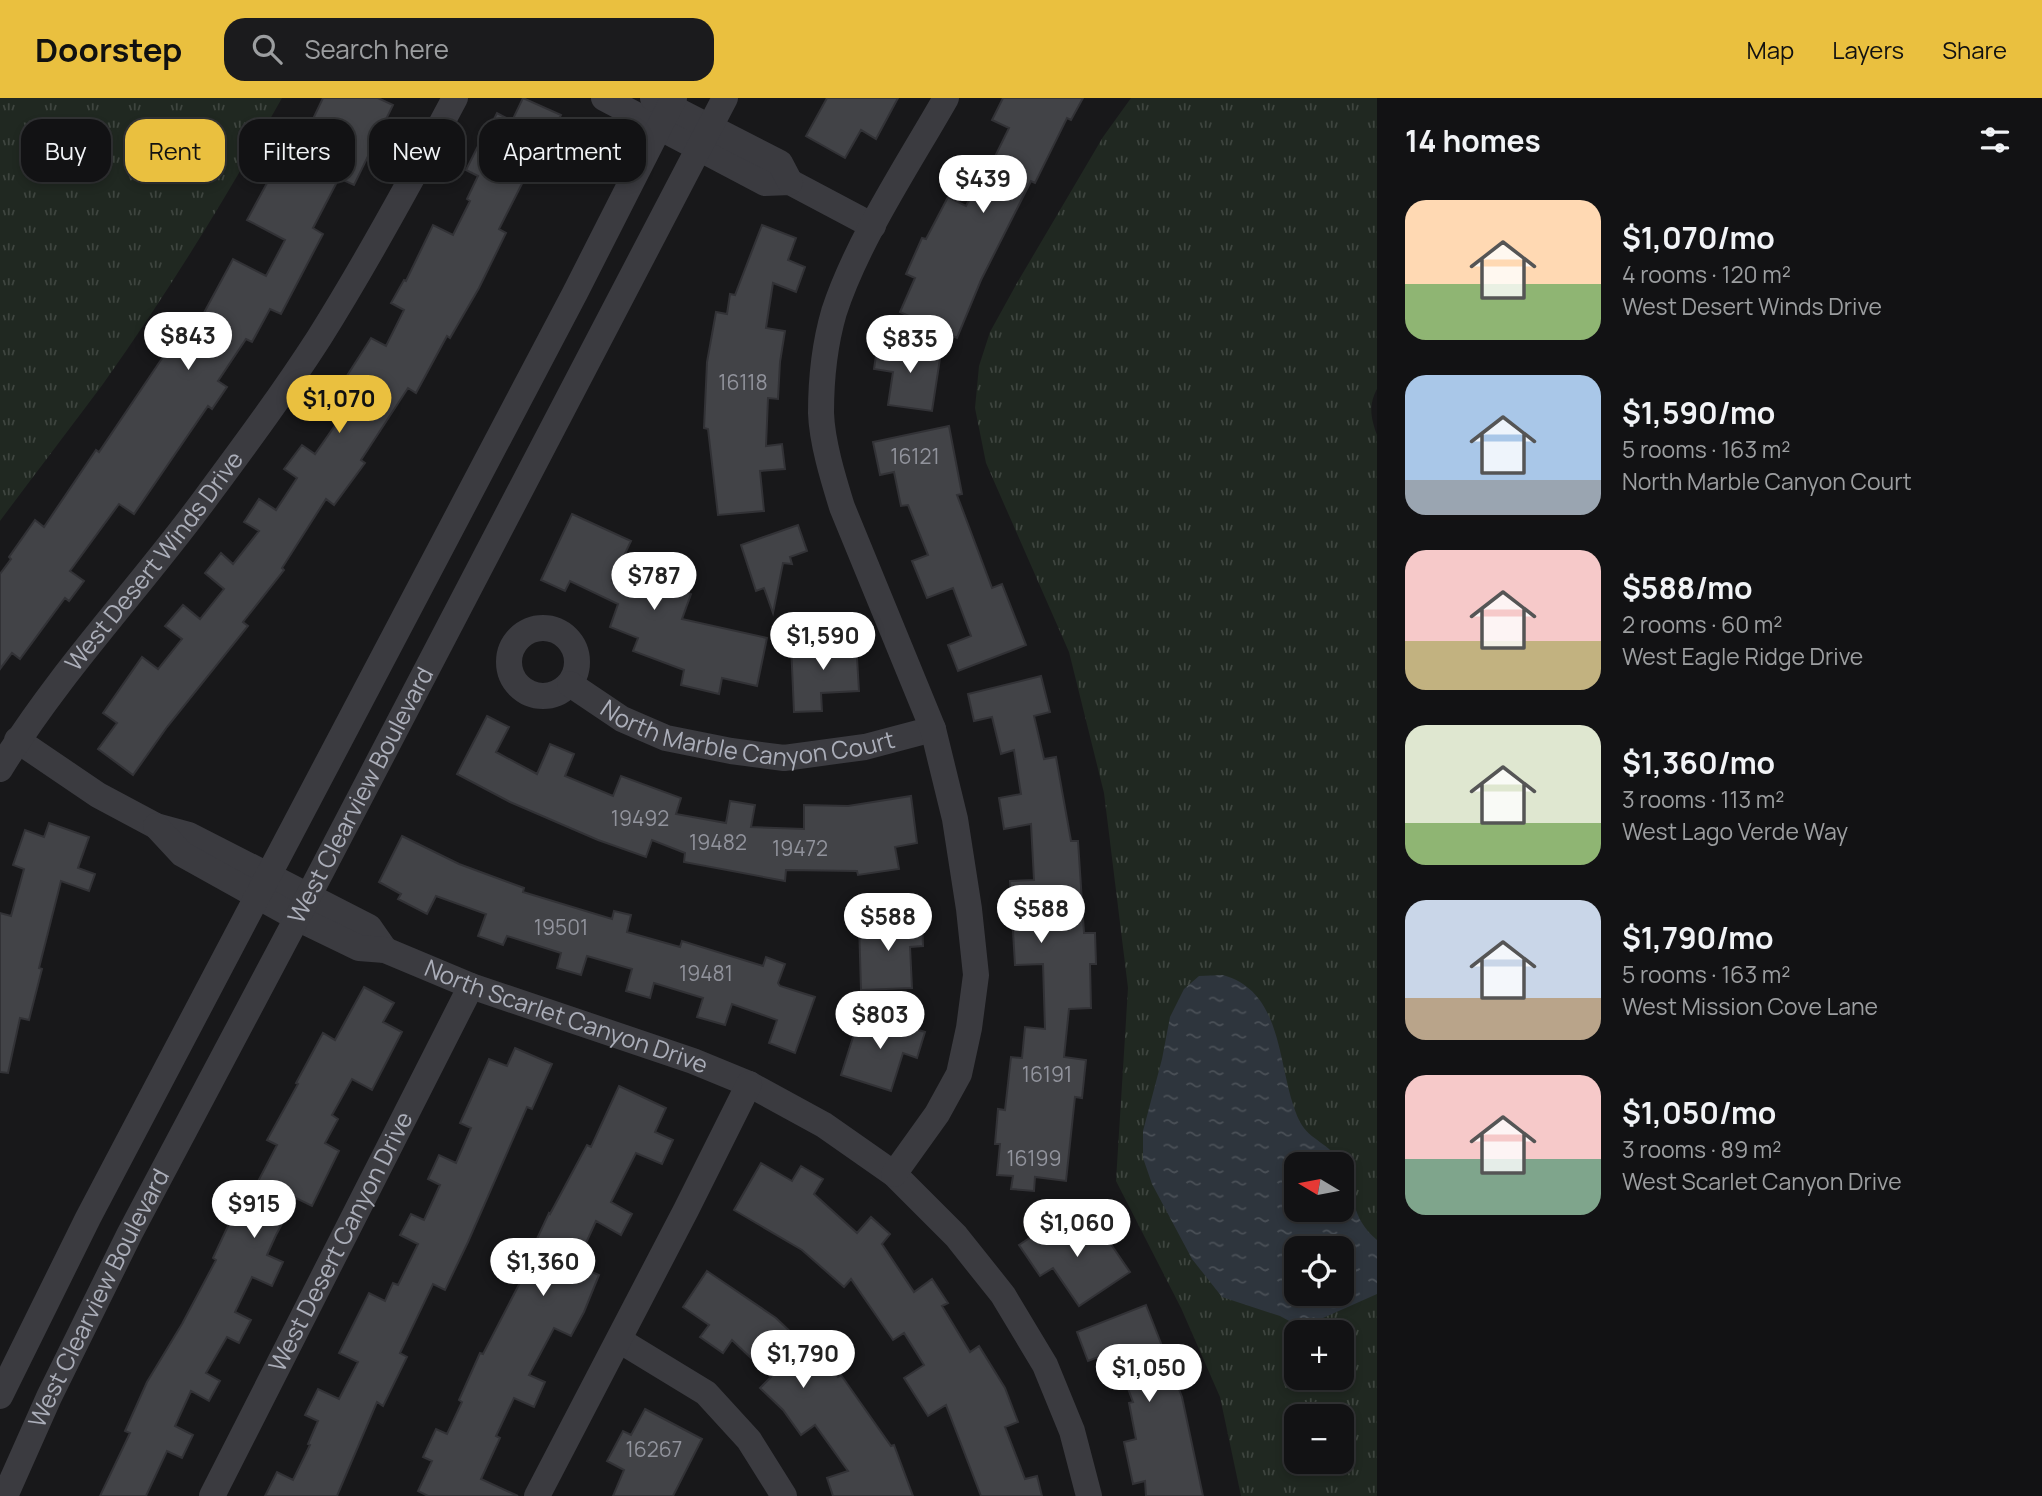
<!DOCTYPE html>
<html lang="en">
<head>
<meta charset="utf-8">
<style>
  body { margin:0; font-family:Manrope,sans-serif; background:#1b1b1d; color:#f1f3f6; height:100vh; display:flex; flex-direction:column; font-size:26px; white-space:nowrap }
  * { box-sizing:border-box; margin:0 }
  p { font-size:23px; color:#9c9ea0 }
  .icon { flex:none; width:38px; height:38px; fill:none; stroke:currentColor; stroke-width:2; stroke-linecap:round; stroke-linejoin:round }
  .map { position:relative; flex:1; overflow:hidden }
  .drawer { display:flex; flex-direction:column; background:#121214; width:665px }
  .drawer>* { flex:none }
  .top-card { position:absolute; left:21px; top:21px; width:665px; height:63px; display:flex; gap:14px }
  .needle { width:46px; rotate:280deg }
  .controls { position:absolute; left:1284px; top:1054px; display:grid; gap:14px }
  .controls a { display:grid; place-items:center; width:70px; height:70px; border-radius:14px; background:#121214; box-shadow:0 4px 10px #0003,0 0 0 2px #313234; font-size:35px }
  .price { position:absolute; translate:-50% -60px; padding:0 16px; border-radius:24px; background:#fff; color:#222; font-size:23px; line-height:46px; filter:drop-shadow(0 2px 4px #0008) }
  .price::after { content:''; position:absolute; left:50%; top:42px; width:21px; height:16px; margin-left:-10px; background:inherit; clip-path:polygon(0 0,100% 0,50% 100%) }
  .price.on { background:#eac03f; color:#111 }
  ul { padding:0; list-style:none }
  li { display:flex; align-items:center; gap:21px; height:175px; padding:0 28px }
  li span { display:grid; place-items:center; flex:none; width:196px; height:140px; border-radius:21px; color:#555 }
  li>.icon { margin-inline-start:auto }
  span .icon { width:84px; height:84px; fill:#fffc; stroke-width:1 }
  li b { font-size:30px }
  h2 { display:flex; justify-content:space-between; align-items:center; height:84px; padding:0 28px; font-size:30px }
  .pill { padding:0 24px; border-radius:21px; background:#121214; box-shadow:0 4px 10px #0003,0 0 0 2px #313234; font-size:24px; line-height:63px }
  .pill.on { background:#eac03f; color:#111 }
  header { display:flex; align-items:center; gap:42px; box-sizing:border-box; height:98px; padding:0 35px; background:#eac03f; color:#111 }
  header strong { font-size:33px }
  nav { display:flex; gap:38px; margin-inline-start:auto; font-size:24px }
  .search { width:490px; height:63px; background:#1b1b1d; display:flex; align-items:center; gap:18px; box-sizing:border-box; padding:0 24px; border-radius:21px; color:#9c9ea0; font-size:26px }
  main { display:flex; flex:1; min-height:0 }
  .map>svg:first-child { display:block }
</style>
</head>
<body>
<header>
<strong>Doorstep</strong>
<div class="search"><svg class="icon" aria-label="search" viewBox="0 0 24 24"><circle cx="10" cy="10" r="6"/><path d="M15 15l6 6"/></svg>Search here</div>
<nav><a>Map</a><a>Layers</a><a>Share</a></nav>
</header>
<main>
<div class="map">
<svg width="1377" height="1398" viewBox="0 0 1377 1398">
  <defs>
    <pattern id="grass-tufts" width="24" height="20" patternUnits="userSpaceOnUse" patternTransform="scale(1.75)"><rect width="24" height="20" fill="#202821"/><path d="M3 7l-1-3M5 7V3M7 7l1-3M15 17l-1-3M17 17v-4M19 17l1-3" fill="none" stroke="#3e453f"/></pattern>
    <pattern id="water-ripples" width="26" height="14" patternUnits="userSpaceOnUse" patternTransform="scale(1.75)"><rect width="26" height="14" fill="#2e353d"/><path d="M2 4q2-2 4 0t4 0M15 11q2-2 4 0t4 0" fill="none" stroke="#4a5057"/></pattern>
  </defs>
  <rect width="100%" height="100%" fill="#18181a"/>
  <!-- grass -->
  <path fill="url(#grass-tufts)" fill-rule="evenodd" d="M0,0H282C227,98 168,195 103,286C69,332 34,377 0,423Z
    M1131,0H1377V291C1368,308 1371,320 1377,337V1398H1241L1220,1299L1181,1210L1116,1083L1128,890L1104,695L1069,554L986,365L975,310L979,268L990,234L1017,185L1103,39ZM1297,1066H1342V1111H1297ZM1297,1150H1342V1195H1297ZM1297,1234H1342V1279H1297ZM1297,1318H1342V1363H1297Z"/>
  <!-- water -->
  <path fill="url(#water-ripples)" fill-rule="evenodd" d="M1223,877C1287,895 1276,975 1300,1024C1310,1043 1329,1044 1341,1066H1297V1111H1342V1069C1357,1098 1349,1118 1377,1142V1196L1314,1224L1293,1225L1280,1218L1222,1199L1192,1161L1152,1086L1143,1060V1033L1162,961L1170,919L1184,891L1199,878ZM1297,1150H1342V1195H1297Z"/>
  <!-- building -->
  <path fill="#424347" stroke="#323236" stroke-width="2" d="M323,0H378L393,7L354,87L339,80L313,130L323,136L281,216L270,211L252,244L246,241L218,283L227,289L212,311L208,308L134,416L119,406L70,473L84,483L69,503L65,500L20,561L12,555L0,571V476L11,461L9,459L35,422L44,429L96,352L99,354L175,241L186,248L233,161L266,178L285,142L247,122L280,61L291,67Z
    M523,0L561,17L537,63L534,62L499,131L506,135L479,190L450,240L447,238L416,295L408,290L361,362L365,365L334,407L326,401L282,470L284,472L243,524L248,528L167,629L133,677L98,651L117,625L103,615L142,559L158,571L182,541L165,528L183,507L200,521L224,491L205,475L221,455L233,466L259,433L244,424L259,401L276,412L297,380L284,371L302,347L315,356L336,326L334,325L348,303L336,295L371,240L386,248L404,212L391,205L404,182L406,183L433,127L453,137L470,103L467,101L478,78L466,72L478,48L480,49L497,15L512,23Z
    M827,0H898L876,41L861,32L845,60L806,38Z
    M1003,0H1083L1071,22L1067,20L1035,85L1031,83L981,182L957,240L900,214L915,180L906,176L922,140L926,141L948,99L966,108L980,81L983,83L1009,30L992,22Z
    M762,127L796,140L788,162L805,169L796,194L773,185L766,230L785,233L780,264L778,301L768,300L766,348L782,346L785,371L760,373L764,413L718,417L708,331L704,330L707,264L716,214L727,216L730,196L735,197Z
    M878,244L941,254L932,313L888,307L893,274L874,271Z
    M949,328L962,396L957,397L992,490L1002,486L1026,547L958,573L948,547L971,538L953,490L927,500L912,463L928,457L908,407L901,408L894,374L880,377L873,344Z
    M572,416L631,443L612,483L651,497L656,483L691,496L682,521L767,540L757,588L722,580L719,596L681,587L684,572L633,553L638,540L610,529L618,506L570,483L565,493L541,482Z
    M798,427L807,453L790,459L792,466L783,465L773,515L764,490L756,493L741,447Z
    M856,543L859,593L821,595L822,613L794,614L791,546Z
    M1041,578L1050,614L1034,618L1044,661L1056,659L1071,743H1078L1084,835H1095L1096,866H1090L1091,910L1069,911L1064,959L1086,962L1082,1000L1075,999L1066,1083L1035,1079L1034,1093L1011,1091L1013,1078L997,1077L1000,1046H995L998,1011L1005,1012L1011,959L1022,960L1025,929L1045,931L1043,866L1015,867L1010,783L1034,782L1031,726L1004,731L999,700L1021,696L1014,652L1001,656L992,619L974,623L968,596Z
    M487,618L509,629L496,654L537,676L550,646L574,656L565,678L613,698L621,678L681,700L676,716L726,725L730,703L755,707L751,729L804,731V707L848,708L911,698L917,745L895,749L899,771L858,777L857,773L786,772L785,783L684,764L685,755L652,742L646,759L598,742L510,704L457,676Z
    M49,725L89,739L78,770L95,776L89,793L61,783L39,870L42,871L29,922L20,920L8,975L0,974V815L11,818L24,771L13,767L25,732L44,739Z
    M402,738L459,766L524,790L523,794L612,821L614,813L631,817L627,834L680,849L682,843L763,868L766,859L785,866L778,885L780,888L815,899L795,955L769,945L777,922L732,906L725,927L697,919L703,900L654,885L650,900L626,893L632,871L587,858L581,877L557,870L561,855L507,838L503,847L478,838L486,816L436,798L427,816L398,801L401,796L379,784Z
    M922,822L923,848L910,849L912,890L861,892L859,824Z
    M364,889L394,905L383,924L402,934L372,992L352,981L332,1017L338,1021L325,1045L339,1053L312,1108L296,1100L276,1137L267,1157L283,1164L272,1188L252,1179L235,1214L251,1222L239,1245L227,1239L206,1275L220,1283L209,1303L191,1293L175,1328L193,1337L182,1360L167,1353L146,1398H100L130,1335L125,1333L147,1284L182,1226L216,1162L213,1160L235,1113L241,1116L277,1047L267,1042L298,986L296,985L323,935L335,942Z
    M861,914L925,934L917,960L903,955L891,993L841,977Z
    M515,950L552,966L532,1011L527,1009L468,1144L445,1192L433,1186L400,1255L407,1259L383,1308L377,1304L337,1398H265L277,1374L293,1382L310,1347L308,1346L318,1323L305,1317L318,1291L339,1301L358,1264L339,1255L369,1195L385,1203L393,1185L398,1187L418,1146L400,1137L411,1116L424,1122L440,1087L428,1081L439,1057L456,1065L471,1030L460,1025L489,961L507,968Z
    M619,988L666,1010L655,1034L673,1042L662,1066L636,1055L611,1104L632,1116L621,1137L596,1123L576,1167L599,1177L584,1214L571,1238L554,1230L529,1277L545,1284L534,1309L514,1300L496,1338L500,1340L481,1381L518,1398H428L418,1393L432,1363L423,1359L436,1331L447,1336L462,1304L459,1302L480,1255L483,1256L526,1173L523,1171L549,1115L550,1116L587,1047L591,1049Z
    M761,1065L792,1083L801,1068L823,1081L814,1096L857,1135L871,1119L890,1136L882,1146L914,1194L932,1181L948,1205L942,1208L970,1254L979,1248L1005,1290L1018,1324L1005,1329L1025,1381L1037,1378L1042,1398H981L946,1307L928,1318L904,1280L924,1267L904,1235L893,1242L851,1181L844,1189L802,1152L734,1112Z
    M1090,1116L1130,1174L1079,1208L1053,1170L1040,1178L1019,1147L1046,1129L1054,1140Z
    M707,1173L776,1220L838,1279L841,1277L891,1348L894,1347L913,1398H833L827,1380L848,1373L815,1327L801,1337L783,1312L760,1290L771,1279L732,1242L723,1255L700,1239L709,1227L683,1209Z
    M1146,1207L1182,1299L1203,1398H1146L1145,1383L1133,1386L1124,1344L1136,1341L1129,1305L1133,1304L1114,1253L1088,1263L1077,1234Z
    M645,1311L702,1341L673,1398H613L624,1372L607,1363L623,1333L631,1337Z"/>
  <g fill="none" stroke-linecap="round" stroke-linejoin="round">
    <!-- minor -->
    <g stroke="#3b3b40" stroke-width="26">
      <path d="M604,0L765,85L790,84L873,128"/>
      <path d="M653,0L780,65L790,84"/>
      <circle cx="543" cy="564" r="34"/>
      <path id="s1" d="M570,586L622,621L666,640L731,653L784,660L865,649L933,631"/>
      <path d="M17,642L98,697L156,728L189,737L369,829L385,852"/>
      <path id="s2" d="M0,671C58,576 136,494 202,405C242,351 283,296 319,240C368,162 412,81 455,0"/>
      <path id="s3" d="M156,728L182,756L297,820L359,850L385,852L471,888L693,963L749,986L824,1027L894,1076L956,1138L1003,1197L1045,1267L1072,1333L1089,1398"/>
      <path d="M894,1076L937,1016L959,976L969,930L976,877L969,811L955,721L933,631L842,409C833,380 822,344 821,315C821,282 825,245 834,214C857,143 909,65 946,0"/>
      <path d="M619,1242L706,1295L749,1342L784,1398"/>
      <path d="M0,1298L88,1120L575,195L674,0"/>
      <path id="s4" d="M5,1398L49,1299L130,1135L297,820L725,0"/>
      <path id="s5" d="M212,1398L471,888"/>
      <path d="M537,1398L686,1112L749,986"/>
    </g>
  </g>
  <g text-anchor="middle" stroke-width="6" stroke-linejoin="round" paint-order="stroke">
    <!-- number labels -->
    <g font-size="21" fill="#91939c">
      <text x="743" y="292">16118</text>
      <text x="915" y="366">16121</text>
      <text x="640" y="728">19492</text>
      <text x="718" y="752">19482</text>
      <text x="800" y="758">19472</text>
      <text x="561" y="837">19501</text>
      <text x="706" y="883">19481</text>
      <text x="1047" y="984">16191</text>
      <text x="1034" y="1068">16199</text>
      <text x="654" y="1359">16267</text>
    </g>
    <!-- street labels -->
    <g font-size="24" fill="#abaeb9" stroke="#131315">
      <text dy="8" stroke="none"><textPath href="#s2" startOffset="259">West Desert Winds Drive</textPath></text>
      <text dy="8" stroke="none"><textPath href="#s1" startOffset="191">North Marble Canyon Court</textPath></text>
      <text dy="8" stroke="none"><textPath href="#s4" startOffset="786">West Clearview Boulevard</textPath></text>
      <text dy="8" stroke="none"><textPath href="#s3" startOffset="458">North Scarlet Canyon Drive</textPath></text>
      <text dy="8" stroke="none"><textPath href="#s5" startOffset="285">West Desert Canyon Drive</textPath></text>
      <text dy="8" stroke="none"><textPath href="#s4" startOffset="219">West Clearview Boulevard</textPath></text>
    </g>
  </g>
</svg>
<div class="controls">
<a><svg class="needle" viewBox="-14 -14 28 28"><path d="M0-13l5 13h-10z" fill="#e53935"/><path d="M0 13l5-13h-10z" fill="#9c9ea0"/></svg></a>
<a><svg class="icon" aria-label="locate" viewBox="0 0 24 24"><circle cx="12" cy="12" r="6"/><path d="M12 2v4M12 18v4M2 12h4M18 12h4"/></svg></a>
<a>+</a>
<a>−</a>
</div>
<b class="price" style="left:983px;top:117px">$439</b>
<b class="price" style="left:188px;top:274px">$843</b>
<b class="price" style="left:910px;top:277px">$835</b>
<b class="price on" style="left:339px;top:337px">$1,070</b>
<b class="price" style="left:654px;top:514px">$787</b>
<b class="price" style="left:823px;top:574px">$1,590</b>
<b class="price" style="left:1041px;top:847px">$588</b>
<b class="price" style="left:888px;top:855px">$588</b>
<b class="price" style="left:880px;top:953px">$803</b>
<b class="price" style="left:254px;top:1142px">$915</b>
<b class="price" style="left:1077px;top:1161px">$1,060</b>
<b class="price" style="left:543px;top:1200px">$1,360</b>
<b class="price" style="left:803px;top:1292px">$1,790</b>
<b class="price" style="left:1149px;top:1306px">$1,050</b>
<div class="top-card">
<a class="pill">Buy</a>
<a class="pill on">Rent</a>
<a class="pill">Filters</a>
<a class="pill">New</a>
<a class="pill">Apartment</a>
</div>
</div>
<section class="drawer">
<h2>14 homes<svg class="icon" aria-label="filters" viewBox="0 0 24 24"><path d="M4 7h16M4 17h16"/><circle cx="9" cy="7" r="2"/><circle cx="15" cy="17" r="2"/></svg></h2>
<ul>
<li><span style="background:linear-gradient(#ffd9b3 60%,#8fb573 0)"><svg class="icon" aria-label="home" viewBox="0 0 24 24"><path d="M3 11l9-7 9 7M6 9v11h12V9"/></svg></span><div><b>$1,070/mo</b><p>4 rooms · 120 m²</p><p>West Desert Winds Drive</p></div></li>
<li><span style="background:linear-gradient(#a9c7e8 75%,#9aa5b1 0)"><svg class="icon" aria-label="home" viewBox="0 0 24 24"><path d="M3 11l9-7 9 7M6 9v11h12V9"/></svg></span><div><b>$1,590/mo</b><p>5 rooms · 163 m²</p><p>North Marble Canyon Court</p></div></li>
<li><span style="background:linear-gradient(#f6c9c9 65%,#c2b280 0)"><svg class="icon" aria-label="home" viewBox="0 0 24 24"><path d="M3 11l9-7 9 7M6 9v11h12V9"/></svg></span><div><b>$588/mo</b><p>2 rooms · 60 m²</p><p>West Eagle Ridge Drive</p></div></li>
<li><span style="background:linear-gradient(#dfe7d0 70%,#8fb573 0)"><svg class="icon" aria-label="home" viewBox="0 0 24 24"><path d="M3 11l9-7 9 7M6 9v11h12V9"/></svg></span><div><b>$1,360/mo</b><p>3 rooms · 113 m²</p><p>West Lago Verde Way</p></div></li>
<li><span style="background:linear-gradient(#c9d6e8 70%,#b9a48a 0)"><svg class="icon" aria-label="home" viewBox="0 0 24 24"><path d="M3 11l9-7 9 7M6 9v11h12V9"/></svg></span><div><b>$1,790/mo</b><p>5 rooms · 163 m²</p><p>West Mission Cove Lane</p></div></li>
<li><span style="background:linear-gradient(#f6c9c9 60%,#7fa58c 0)"><svg class="icon" aria-label="home" viewBox="0 0 24 24"><path d="M3 11l9-7 9 7M6 9v11h12V9"/></svg></span><div><b>$1,050/mo</b><p>3 rooms · 89 m²</p><p>West Scarlet Canyon Drive</p></div></li>
</ul>
</section>
</main>
</body>
</html>
